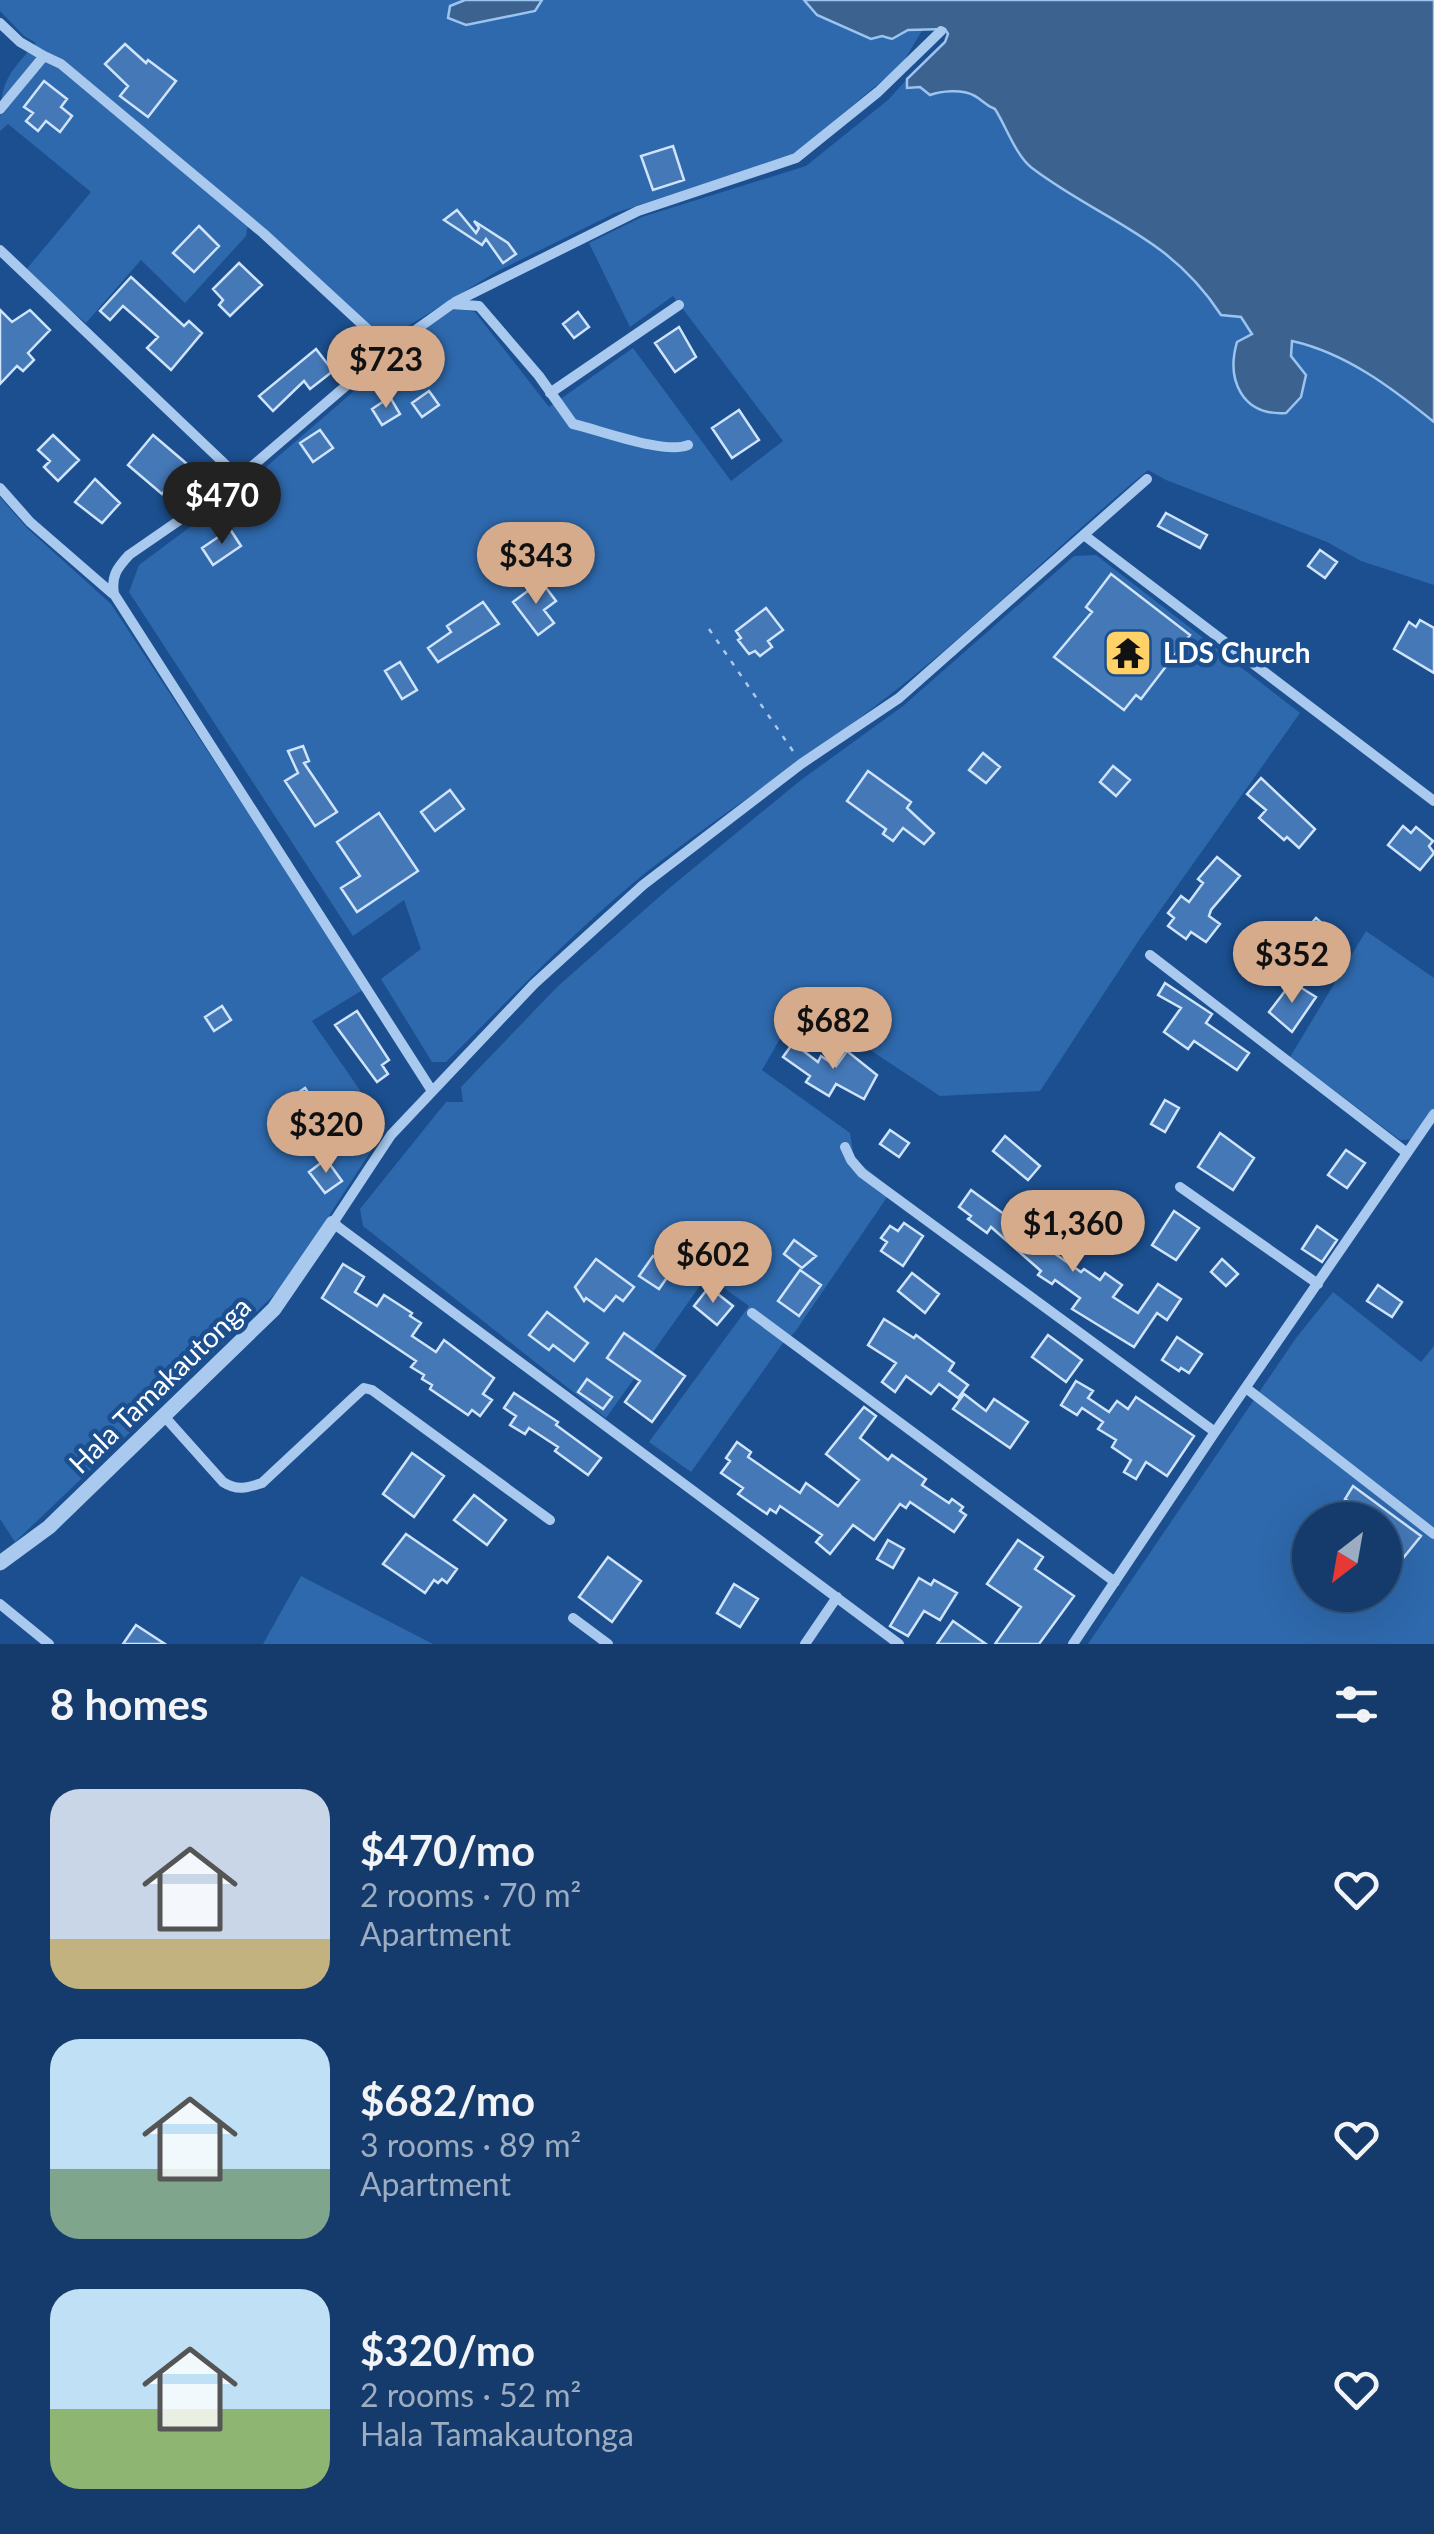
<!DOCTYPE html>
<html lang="en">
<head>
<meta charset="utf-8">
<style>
  body { margin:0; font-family:Lato,sans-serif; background:#1d4271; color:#f1f3f6; height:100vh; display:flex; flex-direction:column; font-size:38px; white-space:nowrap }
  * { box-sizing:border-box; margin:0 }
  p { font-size:32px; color:#9dadc1 }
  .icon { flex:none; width:55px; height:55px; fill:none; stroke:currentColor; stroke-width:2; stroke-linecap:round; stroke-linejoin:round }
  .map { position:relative; height:1644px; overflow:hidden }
  .drawer { display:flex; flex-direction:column; background:#143b6b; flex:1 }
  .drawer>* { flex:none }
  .needle { width:65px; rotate:211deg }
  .controls { position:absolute; left:1292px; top:1502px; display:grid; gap:20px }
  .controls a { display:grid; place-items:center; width:110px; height:110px; border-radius:50%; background:#143b6b; box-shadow:0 10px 40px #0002,0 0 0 2px #33557e; font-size:50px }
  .price { position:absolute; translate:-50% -85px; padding:0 22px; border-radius:35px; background:#d6ab8b; color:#111; font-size:32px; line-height:65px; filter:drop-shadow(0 2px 5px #0008) }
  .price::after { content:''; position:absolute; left:50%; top:60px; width:30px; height:22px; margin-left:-15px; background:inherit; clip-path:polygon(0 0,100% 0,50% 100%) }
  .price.active { background:#222; color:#fff }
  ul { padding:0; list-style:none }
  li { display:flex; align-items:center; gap:30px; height:250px; padding:0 50px }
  li span { display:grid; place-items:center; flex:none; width:280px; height:200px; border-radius:30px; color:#555 }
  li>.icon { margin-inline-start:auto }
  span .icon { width:120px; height:120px; fill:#fffc; stroke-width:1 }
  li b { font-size:42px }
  h2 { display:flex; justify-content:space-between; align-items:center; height:120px; padding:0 50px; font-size:42px }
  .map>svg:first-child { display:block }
</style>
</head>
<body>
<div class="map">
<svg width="1434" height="1644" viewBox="0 0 1434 1644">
  <rect width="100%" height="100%" fill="#1b4f8f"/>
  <!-- green -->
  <path fill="#2e69ad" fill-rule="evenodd" d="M0,0H919L923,29L902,64L793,155L615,213L496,272L390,337L380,334L248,223L246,236L185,303L141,260L86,323L24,272L91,192L8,124L0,131C0,84 4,78 36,43L24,36L0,11Z
    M952,58L1434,340V585L1361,561L1327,542L1166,480L1148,470C1062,541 984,621 896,690C821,750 739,801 662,860C584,920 516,993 446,1062H432L381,979L421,949L404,900L353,936L129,592L139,565L237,492L368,379L391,355L454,308L475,312L549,407L633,348L731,481L783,441L673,296L630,327L589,243L642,217L806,166L888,100L907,79Z
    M0,497L27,528L111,604L364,989L312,1021L386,1128L332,1211L297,1273L15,1542L0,1519Z
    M1096,555L1300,713L1139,940L1040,1091L940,1096L800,1004L762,1070L850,1133L854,1158L892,1190L795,1332L783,1343L691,1472L649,1442L749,1306L707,1276L606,1418L363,1226L360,1209L446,1102H463L461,1087L557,987L667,890L801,780L903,706L1074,556Z
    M1366,931L1434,978V1111L1417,1139L1400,1140L1290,1057Z
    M1333,1292L1421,1362L1434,1346V1644H1088L1296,1338ZM1310,1520H1385V1595H1310Z
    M301,1576L433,1644H263Z"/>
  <!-- water -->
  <path fill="#3c6290" stroke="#9cc4f0" stroke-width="2.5" d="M465,0H542L535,11L466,25L448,18L450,6Z
    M804,0H1434V422C1392,388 1346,353 1292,341L1291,356L1306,375L1301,397L1286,413C1242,416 1226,380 1237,342L1252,334L1241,317L1221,315C1169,235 1102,221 1032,168C1016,156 1006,126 995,109C984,105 982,99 973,95C962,89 941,91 930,95L920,87L907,88V79L945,42L948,34L945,29L908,30L892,39L882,36L871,39L817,15Z"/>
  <!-- building -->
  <path fill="#4478b7" stroke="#cfe3fa" stroke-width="2.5" d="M125,44L146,63L148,60L176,81L148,117L120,96L128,86L105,64Z
    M44,81L67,99L61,107L72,116L60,132L46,121L38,131L26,121L33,113L24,107Z
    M673,146L684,180L653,190L641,156Z
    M457,210L476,233L479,228L474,221L508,243L516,254L503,263L486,239L482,245L444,220Z
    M199,226L219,246L194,272L173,253Z
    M239,263L262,285L230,316L219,305L223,300L213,289Z
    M131,277L184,326L189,321L202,333L171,370L147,348L158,337L123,306L110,320L100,311Z
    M0,310L12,322L30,310L50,330L28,353L34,360L23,371L17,366L0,384Z
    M578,312L589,327L574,338L563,324Z
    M679,327L696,357L675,372L655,343Z
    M316,349L333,371L310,389L304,381L273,411L259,396Z
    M429,391L439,405L422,417L412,403Z
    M390,397L400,414L382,425L372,409Z
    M739,410L759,440L732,458L712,428Z
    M320,430L333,448L313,462L300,443Z
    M53,435L79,460L58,481L44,467L50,461L38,450Z
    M153,435L187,464L162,494L128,465Z
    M95,479L120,503L102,523L75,502Z
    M1166,513L1207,535L1200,548L1158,526Z
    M230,529L241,546L213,565L202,548Z
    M1320,550L1337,562L1325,578L1308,566Z
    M1111,574L1190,635L1141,699L1136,695L1124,710L1054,657L1092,612L1086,607Z
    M541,581L556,601L544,610L554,623L538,635L513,602Z
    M483,602L499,624L438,662L428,648L451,632L447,626Z
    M766,608L783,630L768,641L772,647L760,656L755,651L749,654L738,640L741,638L736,631Z
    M1420,620L1434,628V673L1394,649L1409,622L1416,627Z
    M400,662L417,690L402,699L385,671Z
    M303,746L309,761L304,763L337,812L315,826L285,781L298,773L288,751Z
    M983,753L1000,767L986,783L969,770Z
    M1113,766L1130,780L1116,796L1100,782Z
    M868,771L911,802L907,808L934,833L924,844L903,828L893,841L883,834L886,829L847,801Z
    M1261,778L1315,829L1299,848L1287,837L1284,840L1259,818L1266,810L1247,794Z
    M450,790L464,809L435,831L421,812Z
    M379,813L418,871L357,912L341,888L360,876L337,842Z
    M1403,826L1411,833L1416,827L1433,841L1429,846L1434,853L1420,870L1388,845Z
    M1217,857L1240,876L1211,910L1209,916L1220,924L1206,942L1191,932L1186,939L1168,926L1174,918L1168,913L1181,896L1189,902L1203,883L1198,879Z
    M1316,918L1341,940L1314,971L1289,949Z
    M1292,982L1316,997L1292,1032L1269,1012Z
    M1165,983L1212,1014L1206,1023L1249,1053L1237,1070L1194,1041L1188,1049L1164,1032L1181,1008L1158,995Z
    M222,1006L231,1020L214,1031L205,1017Z
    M357,1011L389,1060L382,1065L388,1074L377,1082L335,1025Z
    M793,1043L818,1062L821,1056L836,1066L847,1051L877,1075L864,1099L836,1084L829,1096L806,1082L810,1076L783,1057Z
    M305,1088L322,1113L308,1123L317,1137L303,1146L276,1108Z
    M1165,1100L1179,1108L1165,1132L1151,1124Z
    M890,1130L909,1143L899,1157L880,1144Z
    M1220,1133L1254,1158L1233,1190L1198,1167Z
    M1005,1136L1040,1166L1028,1180L993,1151Z
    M1346,1150L1365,1163L1347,1188L1328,1175Z
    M326,1159L342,1181L325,1193L309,1172Z
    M971,1190L1019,1225L1026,1217L1030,1220L1033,1217L1054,1233L1044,1246L1081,1272L1084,1269L1100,1280L1105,1273L1122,1285L1113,1297L1138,1313L1158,1284L1181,1299L1167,1320L1157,1313L1134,1347L1072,1309L1080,1298L1055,1280L1052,1284L1038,1275L1041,1271L991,1227L987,1233L968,1219L971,1216L959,1207Z
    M1174,1211L1199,1228L1176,1260L1152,1245Z
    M904,1223L923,1236L903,1266L881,1251L887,1242L881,1238L890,1226L898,1231Z
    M1317,1226L1337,1240L1322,1262L1302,1249Z
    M794,1240L816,1256L802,1268L784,1254Z
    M653,1256L673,1269L659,1289L639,1276Z
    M596,1259L634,1287L623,1301L616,1296L604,1311L586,1298L584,1301L575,1287Z
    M1222,1259L1238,1274L1226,1286L1211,1272Z
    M343,1264L364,1277L355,1292L377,1306L384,1295L412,1313L410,1316L421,1323L412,1336L436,1352L444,1340L494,1378L483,1394L492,1400L480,1416L472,1410L468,1415L430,1389L432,1385L422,1379L424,1375L411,1367L416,1361L322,1298Z
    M800,1270L821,1285L799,1316L778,1301Z
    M912,1273L939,1294L925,1313L898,1291Z
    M1378,1285L1402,1302L1392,1317L1367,1301Z
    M709,1287L733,1306L717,1325L694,1306Z
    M547,1312L588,1343L574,1361L553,1345L549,1350L529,1335Z
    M884,1319L914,1338L916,1335L954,1363L949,1371L968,1385L958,1398L939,1384L931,1394L906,1376L895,1392L882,1382L896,1363L868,1345Z
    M624,1333L685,1376L652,1422L625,1402L640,1381L607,1358Z
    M1048,1335L1082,1360L1066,1382L1032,1357Z
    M1177,1337L1202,1354L1189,1373L1181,1368L1179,1371L1162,1360Z
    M587,1379L612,1397L603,1409L578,1392Z
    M1076,1381L1093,1391L1088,1398L1109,1412L1117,1401L1128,1409L1136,1397L1194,1436L1167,1476L1146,1462L1136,1479L1124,1472L1131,1460L1112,1447L1116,1440L1098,1429L1103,1422L1082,1408L1077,1415L1061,1405Z
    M514,1393L558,1422L556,1425L601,1458L588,1475L555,1451L558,1447L529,1428L525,1434L510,1425L516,1416L504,1408Z
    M964,1394L986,1411L994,1399L1028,1422L1010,1448L953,1409Z
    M864,1407L876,1416L860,1438L888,1460L892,1455L926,1479L922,1485L949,1503L952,1499L963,1507L960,1511L966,1515L954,1532L910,1502L906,1508L900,1504L874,1540L853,1525L830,1554L816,1542L822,1535L780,1506L776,1513L770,1509L767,1514L738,1494L743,1488L721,1473L730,1461L726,1458L737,1442L751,1452L748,1457L800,1493L806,1483L838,1506L859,1480L826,1454Z
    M412,1453L444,1476L414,1517L383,1494Z
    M1353,1486L1421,1536L1404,1557L1389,1545L1393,1540L1385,1535V1520H1371L1373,1516L1345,1499Z
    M474,1495L506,1520L487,1545L454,1520Z
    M406,1534L457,1569L447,1583L442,1579L438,1583L434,1580L425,1593L383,1564Z
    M888,1540L904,1549L893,1568L877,1559Z
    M1018,1540L1043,1557L1035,1569L1074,1596L1039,1644H995L1021,1607L987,1584Z
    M608,1557L641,1581L612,1622L579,1597Z
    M919,1578L931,1585L934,1580L957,1593L940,1620L924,1611L908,1636L890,1626Z
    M734,1584L758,1599L740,1627L717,1613Z
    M953,1621L986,1644H937Z
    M136,1625L165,1644H123Z"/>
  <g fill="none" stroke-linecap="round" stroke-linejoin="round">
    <!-- path -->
    <path stroke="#a9c9ee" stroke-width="2.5" stroke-dasharray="5 8" stroke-linecap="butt" d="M709,629L795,754"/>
    <!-- minor -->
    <path stroke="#a9c9ee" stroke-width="10" d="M0,23L20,42L44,56L0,109
      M44,56L61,64L263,233L389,349
      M0,250L228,467L229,486
      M455,302L638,211L796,158L878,92L941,31
      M550,393L679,305
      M0,488L30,522L113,594
      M1084,535L1434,801
      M1150,955L1407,1153
      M432,1091L114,594C111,576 117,568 129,555L229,486L389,349L452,304L479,306L539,376L573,424C600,430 665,455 688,445
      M845,1147L851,1160L862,1173L1215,1432
      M1180,1187L1318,1284
      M752,1313L1115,1582
      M1246,1388L1434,1534
      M164,1416L223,1482C237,1491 247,1488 262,1483L353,1398L364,1388L372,1390L550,1520
      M0,1604L49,1644
      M573,1618L608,1644
      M805,1644L837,1597
      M899,1644L333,1223L391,1135L534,984L643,885L801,764L899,698L1147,479
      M1073,1644L1215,1432L1434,1114"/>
    <!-- tertiary -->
    <path stroke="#a9c9ee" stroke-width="15" d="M0,1563L49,1527L274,1309L333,1223"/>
  </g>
  <!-- icons -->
  <defs>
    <g id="temple-square" transform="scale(2.5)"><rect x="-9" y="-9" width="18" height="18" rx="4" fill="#ffd166" stroke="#1b4f8f"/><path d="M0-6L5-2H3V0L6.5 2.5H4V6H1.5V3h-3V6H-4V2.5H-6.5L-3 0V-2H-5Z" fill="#111"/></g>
  </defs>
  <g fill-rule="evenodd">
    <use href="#temple-square" x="1128" y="653"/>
  </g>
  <g text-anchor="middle" stroke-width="9" stroke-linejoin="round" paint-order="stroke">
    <!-- poi labels -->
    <g font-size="28" font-weight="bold" fill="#fff" stroke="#1b4f8f" text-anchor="start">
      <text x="1163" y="663">LDS Church</text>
    </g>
    <!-- street labels -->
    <g font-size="28" fill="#fff" stroke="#1b4f8f">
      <text transform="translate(160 1385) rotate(-44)" y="10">Hala Tamakautonga</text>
    </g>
  </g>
</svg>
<div class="controls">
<a><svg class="needle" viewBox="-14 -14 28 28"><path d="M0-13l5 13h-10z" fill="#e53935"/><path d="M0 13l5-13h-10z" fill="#9dadc1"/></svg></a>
</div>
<b class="price" style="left:386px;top:411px">$723</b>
<b class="price active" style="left:222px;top:547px">$470</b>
<b class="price" style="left:536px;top:607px">$343</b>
<b class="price" style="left:1292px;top:1006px">$352</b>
<b class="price" style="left:833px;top:1072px">$682</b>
<b class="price" style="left:326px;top:1176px">$320</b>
<b class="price" style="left:1073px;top:1275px">$1,360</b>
<b class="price" style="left:713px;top:1306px">$602</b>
</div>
<section class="drawer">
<h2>8 homes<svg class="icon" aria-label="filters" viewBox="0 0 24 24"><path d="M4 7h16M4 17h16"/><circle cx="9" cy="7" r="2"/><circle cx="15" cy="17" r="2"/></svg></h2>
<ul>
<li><span style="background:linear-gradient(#c9d6e8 75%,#c2b280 0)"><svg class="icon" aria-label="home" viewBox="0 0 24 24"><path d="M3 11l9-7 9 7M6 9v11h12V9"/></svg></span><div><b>$470/mo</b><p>2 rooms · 70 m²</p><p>Apartment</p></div><svg class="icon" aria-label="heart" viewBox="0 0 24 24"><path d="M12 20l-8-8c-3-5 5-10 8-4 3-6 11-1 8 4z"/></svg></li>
<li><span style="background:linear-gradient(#bfe0f5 65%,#7fa58c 0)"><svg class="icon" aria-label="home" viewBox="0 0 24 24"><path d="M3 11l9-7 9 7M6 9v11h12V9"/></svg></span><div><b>$682/mo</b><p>3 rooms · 89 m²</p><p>Apartment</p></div><svg class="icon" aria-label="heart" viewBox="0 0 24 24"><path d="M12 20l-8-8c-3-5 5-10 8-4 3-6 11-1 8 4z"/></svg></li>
<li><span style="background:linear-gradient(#bfe0f5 60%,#8fb573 0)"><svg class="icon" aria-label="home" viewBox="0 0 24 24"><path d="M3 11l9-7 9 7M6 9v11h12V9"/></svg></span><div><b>$320/mo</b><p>2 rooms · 52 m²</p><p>Hala Tamakautonga</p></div><svg class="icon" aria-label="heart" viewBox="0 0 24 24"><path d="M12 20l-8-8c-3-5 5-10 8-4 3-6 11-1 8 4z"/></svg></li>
</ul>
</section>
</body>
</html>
